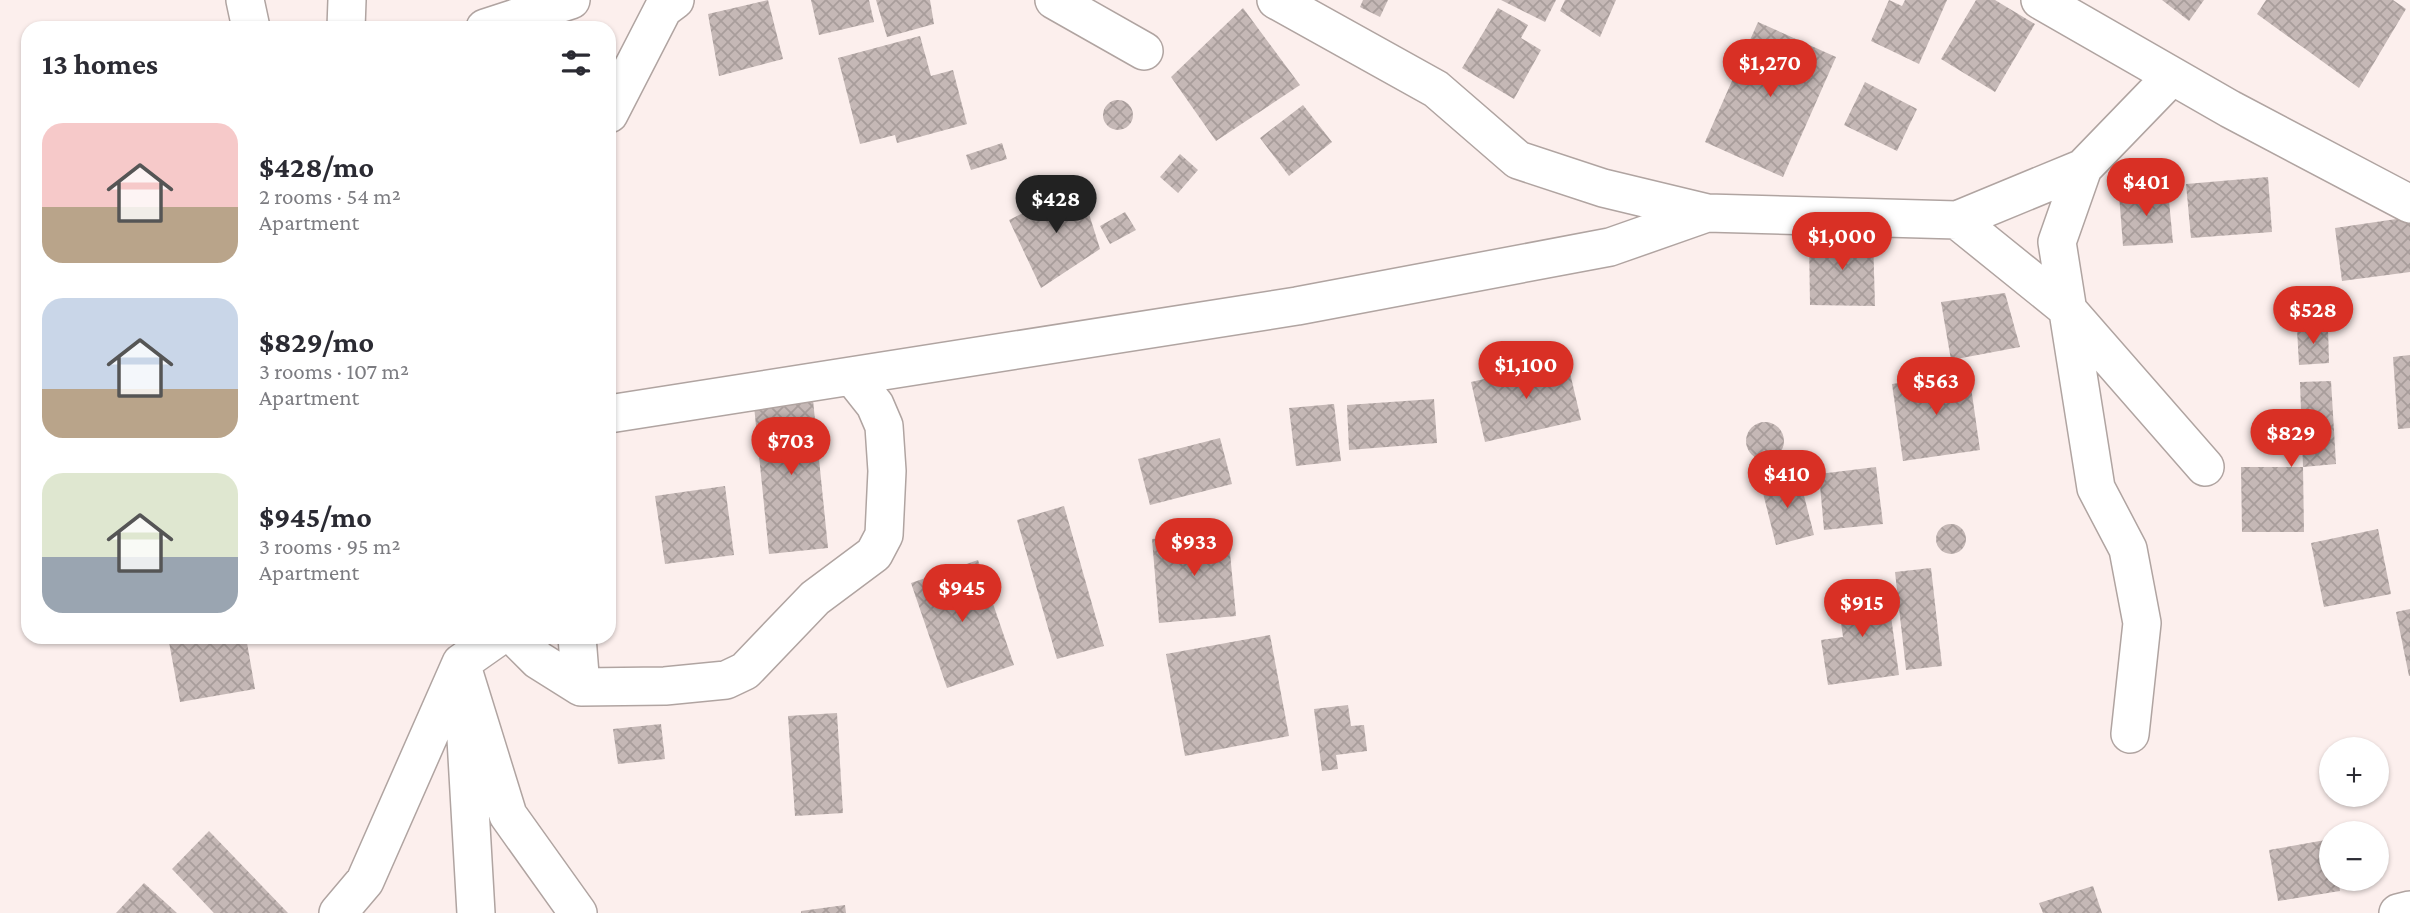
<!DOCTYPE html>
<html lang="en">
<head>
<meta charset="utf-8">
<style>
  body { margin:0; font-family:"Crimson Pro",serif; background:#f2f2f3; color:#2b2b33; height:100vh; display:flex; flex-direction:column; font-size:26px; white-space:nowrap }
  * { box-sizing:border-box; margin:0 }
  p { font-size:23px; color:#7c7c81 }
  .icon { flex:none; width:38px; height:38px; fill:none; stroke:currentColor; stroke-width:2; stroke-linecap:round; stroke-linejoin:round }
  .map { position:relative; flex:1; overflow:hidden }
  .details { position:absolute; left:21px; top:21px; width:595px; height:623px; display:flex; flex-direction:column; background:#fff; border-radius:21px; box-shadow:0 2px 5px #0004 }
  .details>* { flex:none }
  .tools { position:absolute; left:2319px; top:737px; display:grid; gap:14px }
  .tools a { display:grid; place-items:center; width:70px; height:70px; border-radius:50%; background:#fff; box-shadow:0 2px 5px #0004; font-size:35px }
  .price { position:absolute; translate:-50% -60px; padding:0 16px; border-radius:24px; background:#d93025; color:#fff; font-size:23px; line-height:46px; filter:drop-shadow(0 2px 4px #0008) }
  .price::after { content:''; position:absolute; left:50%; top:42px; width:21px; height:16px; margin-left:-10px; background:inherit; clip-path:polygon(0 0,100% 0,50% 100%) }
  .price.selected { background:#222; color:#fff }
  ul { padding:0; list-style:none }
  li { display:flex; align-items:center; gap:21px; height:175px; padding:0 21px }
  li span { display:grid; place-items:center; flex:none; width:196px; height:140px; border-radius:21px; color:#555 }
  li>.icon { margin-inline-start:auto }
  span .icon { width:84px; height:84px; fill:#fffc; stroke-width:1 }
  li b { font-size:30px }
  h2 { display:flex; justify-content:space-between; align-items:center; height:84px; padding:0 21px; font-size:30px }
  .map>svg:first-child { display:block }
</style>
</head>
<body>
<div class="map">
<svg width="2410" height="913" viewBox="0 0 2410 913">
  <defs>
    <pattern id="building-cross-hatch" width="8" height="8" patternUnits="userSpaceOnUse" patternTransform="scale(1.75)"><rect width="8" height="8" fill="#c5b8b6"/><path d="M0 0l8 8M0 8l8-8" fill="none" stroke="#a89d9b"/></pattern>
  </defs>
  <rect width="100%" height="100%" fill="#fcefed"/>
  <!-- building -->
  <path fill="url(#building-cross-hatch)" d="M768,0L783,59L719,76L708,14Z
    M811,0H869L874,22L819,35Z
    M876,0H930L934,24L887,37Z
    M1363,0H1388L1380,17L1360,7Z
    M1501,0H1556L1545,22Z
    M1565,0H1616L1600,37L1560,11Z
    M1889,0L1902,6L1905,0H1947L1919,64L1871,41Z
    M1976,0H1995L2035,24L1995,92L1941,59Z
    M2162,0H2204L2189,21Z
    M2266,0H2393L2406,9L2359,88L2257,14Z
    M1243,8L1300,85L1216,141L1171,77Z
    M1498,8L1528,25L1521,38L1541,50L1514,99L1462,68Z
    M1758,22L1836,57L1783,177L1705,142Z
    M920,36L931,76L953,70L967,124L897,143L895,135L860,144L838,58Z
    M1865,82L1917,109L1897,151L1844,125Z
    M1103 115a15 15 0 1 1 30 0a15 15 0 1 1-30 0Z
    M1303,105L1332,142L1289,176L1260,138Z
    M1002,143L1007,159L971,170L966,155Z
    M1180,154L1198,170L1178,193L1160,177Z
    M2268,177L2272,232L2191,238L2186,184Z
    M1080,185L1100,249L1041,288L1009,220Z
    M2168,190L2173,243L2123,246L2119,194Z
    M1125,212L1136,230L1110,244L1100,226Z
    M2410,217V272L2342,281L2335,228Z
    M1873,238L1875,306L1810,305L1809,239Z
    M2005,293L2020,347L1951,360L1941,302Z
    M2328,328L2329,363L2299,365L2297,329Z
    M2410,355V428L2398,429L2393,357Z
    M1567,360L1581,420L1485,442L1471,382Z
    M1969,373L1980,450L1903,461L1892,384Z
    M2331,381L2336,464L2303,467L2304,532H2242L2241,467H2303L2300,382Z
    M1434,399L1437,443L1349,450L1347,405Z
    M813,400L828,548L769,554L754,406Z
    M1334,404L1341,461L1296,466L1289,408Z
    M1746 441a19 19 0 1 1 38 0a19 19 0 1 1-38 0Z
    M1220,438L1232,484L1150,505L1138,459Z
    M1876,467L1883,524L1824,530L1819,474Z
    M1799,476L1814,535L1776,545L1761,485Z
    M725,486L734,555L665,564L655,496Z
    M1064,506L1104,646L1057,659L1017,520Z
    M1936 539a15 15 0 1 1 30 0a15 15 0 1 1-30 0Z
    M2378,529L2391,594L2324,607L2311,543Z
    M1228,532L1236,616L1159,623L1152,539Z
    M978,560L1014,665L947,688L911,583Z
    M1931,568L1942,666L1906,670L1895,572Z
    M1887,587L1899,675L1828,685L1821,640L1843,637L1837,595Z
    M2410,609V676H2409L2396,612Z
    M1270,635L1289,736L1185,756L1166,654Z
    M196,637H246L255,689L180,702L169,642Z
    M1348,705L1351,726L1364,725L1367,751L1336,755L1338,769L1322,771L1314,709Z
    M837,713L843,813L795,816L788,716Z
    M661,724L665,759L618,764L613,729Z
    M209,831L288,913H214L172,869Z
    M2331,839V878H2338L2340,891L2278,901L2269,850Z
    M144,883L177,913H116Z
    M2093,886L2102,913H2043L2039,903Z
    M845,905L846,913H801V911Z"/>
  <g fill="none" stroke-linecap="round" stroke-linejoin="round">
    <!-- street casing -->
    <g stroke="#b0a4a1" stroke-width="40">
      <path id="street" d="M245,0L251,28
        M1054,0L1144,51
        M1276,0L1436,89L1518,160L1603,188L1707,213L1957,220L2083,168L2172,76
        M2040,0L2230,109L2410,204
        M346,28L347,0
        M485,28L571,0
        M609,114L663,9L675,0
        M2083,168L2057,242L2096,488L2128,549L2142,623L2130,734
        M1957,220L2066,308L2205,467
        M609,414L1297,306L1610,247L1707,213
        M515,637L538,660L581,687L665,686L726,680L745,671L815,598L874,554L884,535L887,471L884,426L875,405L852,376
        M577,637L581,687
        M461,663L508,815L578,913
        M465,721L476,913
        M338,913L365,881L461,663L498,637
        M2398,913L2410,910"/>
    </g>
    <!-- street -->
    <use href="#street" stroke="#fff" stroke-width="37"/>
  </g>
</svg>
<div class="tools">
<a>+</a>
<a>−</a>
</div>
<b class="price" style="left:1770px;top:99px">$1,270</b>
<b class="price" style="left:2146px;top:218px">$401</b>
<b class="price selected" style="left:1056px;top:235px">$428</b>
<b class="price" style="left:1842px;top:272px">$1,000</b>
<b class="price" style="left:2313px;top:346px">$528</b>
<b class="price" style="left:1526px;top:401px">$1,100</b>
<b class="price" style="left:1936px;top:417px">$563</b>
<b class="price" style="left:2291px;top:469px">$829</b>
<b class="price" style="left:791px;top:477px">$703</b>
<b class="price" style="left:1787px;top:510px">$410</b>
<b class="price" style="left:1194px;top:578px">$933</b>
<b class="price" style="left:962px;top:624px">$945</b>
<b class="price" style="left:1862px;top:639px">$915</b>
<section class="details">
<h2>13 homes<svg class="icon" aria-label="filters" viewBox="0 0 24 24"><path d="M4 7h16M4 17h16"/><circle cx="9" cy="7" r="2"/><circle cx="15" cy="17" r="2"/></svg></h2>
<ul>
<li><span style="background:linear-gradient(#f6c9c9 60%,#b9a48a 0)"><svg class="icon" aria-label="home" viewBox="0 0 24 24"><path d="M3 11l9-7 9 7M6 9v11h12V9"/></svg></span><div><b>$428/mo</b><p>2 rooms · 54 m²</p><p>Apartment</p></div></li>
<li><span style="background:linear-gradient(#c9d6e8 65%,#b9a48a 0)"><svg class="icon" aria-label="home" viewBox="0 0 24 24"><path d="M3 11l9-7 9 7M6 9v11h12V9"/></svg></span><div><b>$829/mo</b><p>3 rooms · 107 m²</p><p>Apartment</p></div></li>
<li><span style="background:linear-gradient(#dfe7d0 60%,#9aa5b1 0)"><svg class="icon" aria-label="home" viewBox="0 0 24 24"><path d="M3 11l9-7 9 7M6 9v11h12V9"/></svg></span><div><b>$945/mo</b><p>3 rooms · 95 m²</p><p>Apartment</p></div></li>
</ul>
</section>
</div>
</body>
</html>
